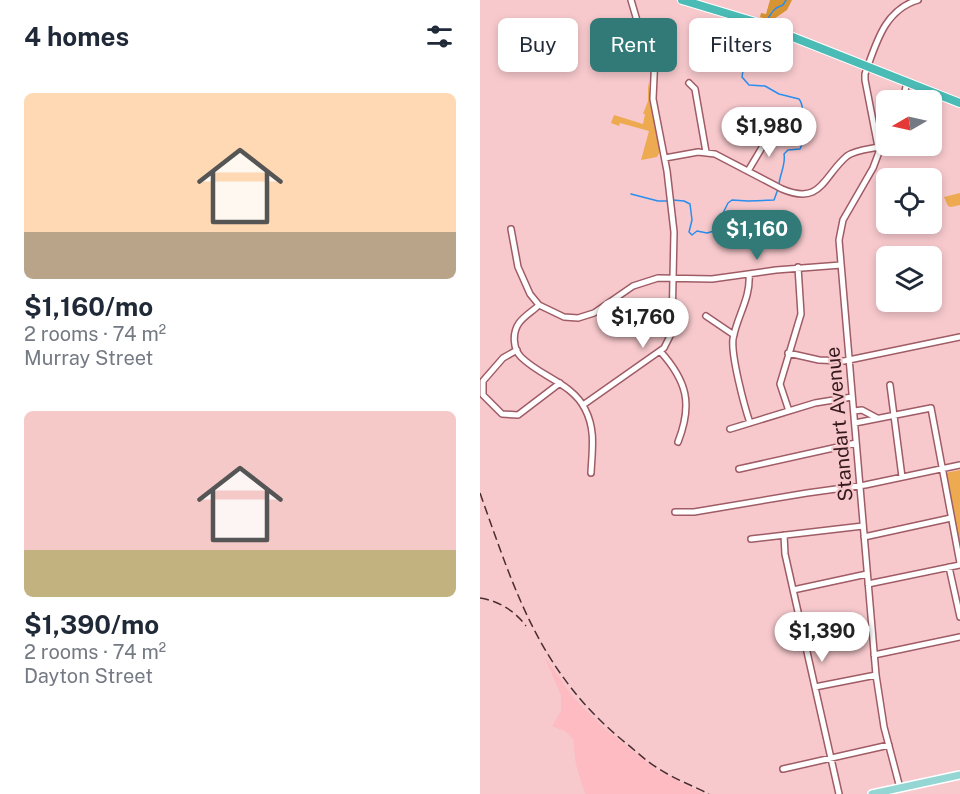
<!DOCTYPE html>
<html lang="en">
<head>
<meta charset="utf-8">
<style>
  body { margin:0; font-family:"Public Sans",sans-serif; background:#f6f6f7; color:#1f2937; height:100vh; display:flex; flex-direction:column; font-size:22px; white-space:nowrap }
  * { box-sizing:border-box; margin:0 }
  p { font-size:20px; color:#747a83 }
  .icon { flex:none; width:33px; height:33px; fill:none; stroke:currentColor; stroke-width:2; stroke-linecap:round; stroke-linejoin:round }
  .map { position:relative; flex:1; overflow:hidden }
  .side { display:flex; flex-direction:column; background:#fff; width:480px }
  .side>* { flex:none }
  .guide { position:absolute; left:18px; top:18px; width:372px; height:54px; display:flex; gap:12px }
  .needle { width:39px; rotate:261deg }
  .fabs { position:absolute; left:396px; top:90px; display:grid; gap:12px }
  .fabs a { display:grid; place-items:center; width:66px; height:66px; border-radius:9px; background:#fff; box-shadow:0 3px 9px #0003; font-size:30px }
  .price { position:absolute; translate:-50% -51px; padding:0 14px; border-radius:21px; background:#fff; color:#222; font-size:20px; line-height:39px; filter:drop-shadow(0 2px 3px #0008) }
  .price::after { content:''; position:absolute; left:50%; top:36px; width:18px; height:14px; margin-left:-9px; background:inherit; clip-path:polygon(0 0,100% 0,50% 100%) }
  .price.selected { background:#317a77; color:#fff }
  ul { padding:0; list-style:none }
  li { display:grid; align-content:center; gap:12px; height:318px; padding:0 24px }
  li span { display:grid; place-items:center; height:186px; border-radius:9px; color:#555 }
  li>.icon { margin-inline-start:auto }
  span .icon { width:108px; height:108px; fill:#fffc; stroke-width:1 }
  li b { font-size:26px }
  h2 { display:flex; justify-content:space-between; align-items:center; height:72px; padding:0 24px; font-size:26px }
  .pill { padding:0 21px; border-radius:9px; background:#fff; box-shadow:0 3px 9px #0003; font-size:21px; line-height:54px }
  .pill.selected { background:#317a77; color:#fff }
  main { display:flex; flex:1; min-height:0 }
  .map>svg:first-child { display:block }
</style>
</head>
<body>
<main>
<section class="side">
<h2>4 homes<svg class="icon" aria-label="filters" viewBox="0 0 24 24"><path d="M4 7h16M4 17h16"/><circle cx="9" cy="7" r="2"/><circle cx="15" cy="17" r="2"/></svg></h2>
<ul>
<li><span style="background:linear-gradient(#ffd9b3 75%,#b9a48a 0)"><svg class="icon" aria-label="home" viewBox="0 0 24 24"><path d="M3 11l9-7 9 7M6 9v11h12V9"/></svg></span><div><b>$1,160/mo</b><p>2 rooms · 74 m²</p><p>Murray Street</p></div></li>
<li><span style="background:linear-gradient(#f6c9c9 75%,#c2b280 0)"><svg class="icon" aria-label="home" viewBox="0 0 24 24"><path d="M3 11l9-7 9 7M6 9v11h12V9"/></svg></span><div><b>$1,390/mo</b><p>2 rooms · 74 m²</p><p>Dayton Street</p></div></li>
</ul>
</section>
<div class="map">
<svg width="480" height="794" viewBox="0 0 480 794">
  <rect width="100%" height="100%" fill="#f7c9cd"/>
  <!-- built -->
  <path fill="#febbc2" d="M64,656L94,698L122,726L177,770L224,794H105L96,765L93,739L86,732L72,726L81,711V695Z"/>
  <!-- green -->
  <path fill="#edaa51" d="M168,82L180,151L177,157L161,160L169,131L140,123L139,126L131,123L134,115L163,124L165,114H163L168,101Z
    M480,193V205L471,207L468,206L464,197Z
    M480,470V551L465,473Z"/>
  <!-- forest -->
  <path fill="#d79432" d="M290,0H312L307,10L291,21L280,17L281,13L286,14Z"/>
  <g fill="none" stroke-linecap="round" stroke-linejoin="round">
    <!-- stream -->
    <path stroke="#298eee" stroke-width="1.5" d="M286,22C291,14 293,8 303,5L306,0
      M282,29L265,58L262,77L269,85L285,86L299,94L319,99C324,105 321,110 324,116C326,121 329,123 330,128L324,138L320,149L308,150L304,154C306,164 300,174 299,184
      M151,194L178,201H188
      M193,200L204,201L210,204L212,220L209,232L212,235L217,231L227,233L234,231L248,203L252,200L268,201L294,200L298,189"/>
    <!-- minor casing -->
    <g stroke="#9f5c65" stroke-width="8">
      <path id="minor" d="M209,83L215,89L226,152
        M423,100L427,82
        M286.5 129a5.5 5.5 0 1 1 11 0a5.5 5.5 0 1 1-11 0Z
        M185,158L218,152L235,154L302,189C342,206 343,176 367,156C375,150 389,149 399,147
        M268,171L290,134
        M31,229L38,267L50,294L59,305L84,317L98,318L114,313L153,286L178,278L232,279L296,270L361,265
        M269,274C271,298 257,316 253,339C251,356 264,405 270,423
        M59,305C53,311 44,316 39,323C32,333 33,349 41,357C61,377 92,383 105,409C116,430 112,450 111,473
        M226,316L254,335
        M37,350L23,358L3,381V395L22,414L38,415L80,383
        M180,351C207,381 213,404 198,442
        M308,353L339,360L364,361L480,337
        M410,385L422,477
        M103,405L184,348L191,334L192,326L194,232L187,171L173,99L175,55L171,42L158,24L151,0
        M309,411L300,384L321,314L318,267
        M374,411L382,410L397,418
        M375,423L451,408L480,563
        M250,429L335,403L372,397
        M259,469L376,443
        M195,512H214L327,493L385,485L480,465
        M304,535L305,554L359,794
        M384,537L471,518
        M271,539L383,526
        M469,567L480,617
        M388,584L480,565
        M313,590L387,574
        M325,643L391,628
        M394,655L480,637
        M335,687L396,675
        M303,769L409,745
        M420,788L404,727L396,675L359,240L363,220L393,168L399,152L385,80V74C396,44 404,10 438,0"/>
    </g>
    <!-- major casing -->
    <g stroke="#fff" stroke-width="10">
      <path id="major" d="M392,794L480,775"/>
    </g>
    <!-- highway casing -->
    <g stroke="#fff" stroke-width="10">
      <path id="highway" d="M202,0L272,21L480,103"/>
    </g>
    <!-- minor -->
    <use href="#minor" stroke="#fff" stroke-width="5"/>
    <!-- major -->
    <use href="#major" stroke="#93d6d3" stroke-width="7"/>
    <!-- highway -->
    <use href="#highway" stroke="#4bbbb6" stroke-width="8"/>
    <!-- rail -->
    <path stroke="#4b2d31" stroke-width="1.5" stroke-dasharray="9 4.5" stroke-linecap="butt" d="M0,493C36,594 60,674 147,744C157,752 166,761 176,767C192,778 211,785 229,794
      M0,598C19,601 35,611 46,626"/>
  </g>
  <g text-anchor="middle" stroke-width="4.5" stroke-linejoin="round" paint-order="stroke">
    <!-- street labels -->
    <g font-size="20" fill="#35191d" stroke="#f7c9cd">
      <text transform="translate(359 424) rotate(-95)" y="7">Standart Avenue</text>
    </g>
  </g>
</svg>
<div class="fabs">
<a><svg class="needle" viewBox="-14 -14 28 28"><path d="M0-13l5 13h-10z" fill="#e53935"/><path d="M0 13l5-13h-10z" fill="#747a83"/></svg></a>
<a><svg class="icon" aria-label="locate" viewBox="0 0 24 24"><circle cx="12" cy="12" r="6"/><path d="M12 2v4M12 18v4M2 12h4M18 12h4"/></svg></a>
<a><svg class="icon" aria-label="layers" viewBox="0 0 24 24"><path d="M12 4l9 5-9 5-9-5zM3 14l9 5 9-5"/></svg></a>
</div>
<b class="price" style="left:289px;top:158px">$1,980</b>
<b class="price selected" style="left:277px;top:261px">$1,160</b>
<b class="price" style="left:163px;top:349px">$1,760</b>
<b class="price" style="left:342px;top:663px">$1,390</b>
<div class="guide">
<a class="pill">Buy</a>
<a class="pill selected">Rent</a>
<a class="pill">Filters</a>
</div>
</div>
</main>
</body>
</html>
